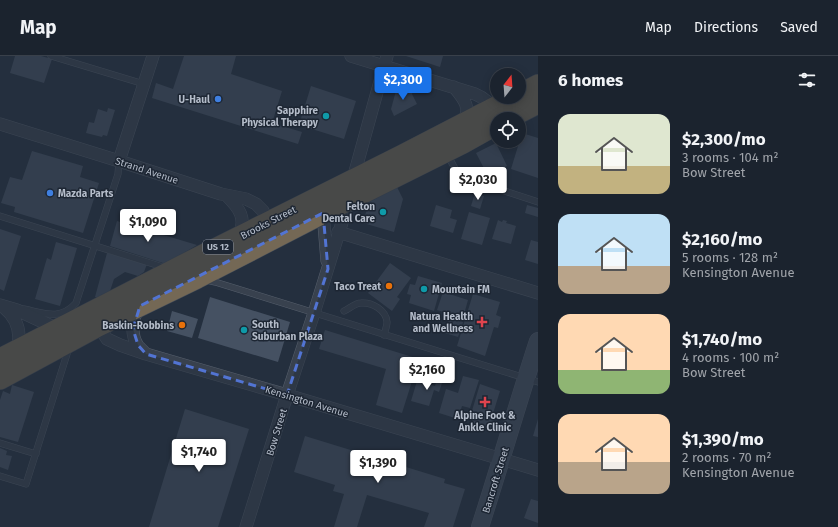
<!DOCTYPE html>
<html lang="en">
<head>
<meta charset="utf-8">
<style>
  body { margin:0; font-family:"Fira Sans",sans-serif; background:#282f3a; color:#f1f3f6; height:100vh; display:flex; flex-direction:column; font-size:15px; white-space:nowrap }
  * { box-sizing:border-box; margin:0 }
  p { font-size:13px; color:#a0a4aa }
  .icon { flex:none; width:22px; height:22px; fill:none; stroke:currentColor; stroke-width:2; stroke-linecap:round; stroke-linejoin:round }
  .map { position:relative; flex:1; overflow:hidden }
  .sheet { display:flex; flex-direction:column; background:#1b232e; width:300px }
  .sheet>* { flex:none }
  .needle { width:26px; rotate:17deg }
  .controls { position:absolute; left:490px; top:12px; display:grid; gap:8px }
  .controls a { display:grid; place-items:center; width:36px; height:36px; border-radius:50%; background:#1b232e; box-shadow:0 2px 10px #0003,0 0 0 1px #39404a; font-size:20px }
  .price { position:absolute; translate:-50% -34px; padding:0 9px; border-radius:4px; background:#fff; color:#222; font-size:13px; line-height:26px; filter:drop-shadow(0 1px 2px #0008) }
  .price::after { content:''; position:absolute; left:50%; top:24px; width:12px; height:9px; margin-left:-6px; background:inherit; clip-path:polygon(0 0,100% 0,50% 100%) }
  .price.current { background:#1a73e8; color:#fff }
  ul { padding:0; list-style:none }
  li { display:flex; align-items:center; gap:12px; height:100px; padding:0 20px }
  li span { display:grid; place-items:center; flex:none; width:112px; height:80px; border-radius:12px; color:#555 }
  li>.icon { margin-inline-start:auto }
  span .icon { width:48px; height:48px; fill:#fffc; stroke-width:1 }
  li b { font-size:17px }
  h2 { display:flex; justify-content:space-between; align-items:center; height:48px; padding:0 20px; font-size:17px }
  header { display:flex; align-items:center; gap:24px; box-sizing:border-box; height:56px; padding:0 20px; background:#1b232e; border-bottom:1px solid #39404a }
  header strong { font-size:19px }
  nav { display:flex; gap:22px; margin-inline-start:auto; font-size:14px }
  main { display:flex; flex:1; min-height:0 }
  .map>svg:first-child { display:block }
</style>
</head>
<body>
<header>
<strong>Map</strong>
<nav><a>Map</a><a>Directions</a><a>Saved</a></nav>
</header>
<main>
<div class="map">
<svg width="538" height="471" viewBox="0 0 538 471">
  <rect width="100%" height="100%" fill="#242f3e"/>
  <!-- building -->
  <path fill="#455162" d="M15,0H41L52,3L44,27L10,17Z
    M184,0H236L231,18L282,35L272,67L302,76L298,88L152,42L156,27L173,33Z
    M406,0H443L440,11Z
    M311,30L356,45L344,83L299,69Z
    M402,31L413,34L412,38L417,48L394,60L391,53L396,35Z
    M108,52L115,54L107,80L103,79L102,81L86,77L89,66L94,67L98,53L107,56Z
    M522,77L538,82V122L511,113Z
    M496,87L507,110L488,120L476,97Z
    M32,95L83,110L80,121L99,127L83,177L14,156L15,151L1,147L10,121L22,124Z
    M397,131L403,143L394,176L363,167L369,146Z
    M475,137L484,140L480,153L471,150Z
    M436,149L452,154L450,162L457,164L453,177L430,170Z
    M527,149L538,152V161L525,157Z
    M469,156L490,162L482,189L461,183Z
    M498,164L502,166L503,164L507,165L506,167L516,170L511,188L492,183Z
    M117,165L197,189L166,208L110,190Z
    M0,173L21,180L4,235L0,233Z
    M531,184L538,186V208L525,204Z
    M56,186L77,192L60,250L35,243L47,202L51,204Z
    M107,197L147,208L144,216L138,220L125,216L114,223L109,238L99,242L95,241Z
    M390,207L411,222L397,241L400,243L392,255L368,237Z
    M418,220L442,227L434,255L409,247L411,239L407,238L410,228L415,229Z
    M443,236L468,244L463,262L437,254Z
    M473,238L500,246L496,259L501,261L498,272L494,271L485,300L457,290Z
    M210,241L290,266L278,306L198,282Z
    M172,255L198,263L192,282L167,275Z
    M449,262L463,266L458,281L445,277Z
    M325,274L419,303L402,357L376,349L386,313L319,293Z
    M439,316L445,318L439,336L434,334L429,350L411,345L417,325L435,330Z
    M463,320L479,324L470,352L462,350L458,363L439,357L446,333L458,337Z
    M480,328L500,335L491,364H494L491,374L471,369L474,359L471,358Z
    M12,329L34,336L18,386L0,381V344L3,335L10,338Z
    M185,353L249,373L218,471H149Z
    M538,363V381L533,380Z
    M305,380L445,423L444,427L465,433L453,471H424L429,457L367,439L357,471H334L344,438L333,435L335,429L294,416Z
    M0,392L7,395L6,399L12,400L8,414L0,411Z
    M531,443L538,445V467L524,462Z"/>
  <g fill="none" stroke-linecap="round" stroke-linejoin="round">
    <!-- lane casing -->
    <g stroke="#565f6c" stroke-width="7">
      <path id="lane" d="M51,0L144,28
        M447,98L459,120L538,146
        M0,160L166,212
        M206,224L215,226L538,326
        M24,253C44,257 60,265 76,247L118,118L119,105
        M344,255C349,253 355,247 361,247C372,246 386,254 387,266C387,270 385,275 384,279
        M0,387L36,398
        M0,420L26,428L67,298L68,291"/>
    </g>
    <!-- street casing -->
    <g stroke="#565f6c" stroke-width="13">
      <path id="street" d="M351,0L475,38C485,42 491,48 496,57
        M454,31C464,43 472,52 463,68
        M0,68L119,105L221,138L246,143L256,148L263,155L271,172
        M119,105L153,0
        M353,123L387,0
        M227,140C239,152 247,162 239,180
        M321,152L323,157L327,205
        M338,176L538,237
        M0,249L17,254L60,274
        M2,250C17,261 22,276 17,294
        M140,250C132,262 130,278 138,290C140,292 143,295 145,297
        M96,266L107,283L120,289L146,298L287,339L538,414
        M246,471L287,339L314,257L349,144"/>
    </g>
    <!-- secondary casing -->
    <g stroke="#565f6c" stroke-width="18">
      <path id="secondary" d="M480,471C500,409 518,346 538,285"/>
    </g>
    <!-- highway casing -->
    <g stroke="#434c59" stroke-width="22">
      <path id="highway" d="M519,39L538,29
        M507,63L538,47
        M0,303L195,203L401,100L515,41
        M0,323L98,270L197,222L323,157L463,87L497,68"/>
    </g>
    <!-- lane -->
    <use href="#lane" stroke="#38414e" stroke-width="6"/>
    <!-- street -->
    <use href="#street" stroke="#38414e" stroke-width="12"/>
    <!-- secondary -->
    <use href="#secondary" stroke="#465061" stroke-width="17"/>
    <!-- highway -->
    <use href="#highway" stroke="#746855" stroke-width="21"/>
  </g>
  <!-- marked area -->
  <path d="M0 0H538V471H0ZM323,157L328,213L287,339L146,298L138,289L133,273L140,250Z" fill="#242f3e" fill-opacity=".55" fill-rule="evenodd"/>
  <path fill="none" stroke="#5274d3" stroke-width="3" stroke-dasharray="8 5" stroke-linejoin="round" d="M323,157L328,213L287,339L146,298L138,289L133,273L140,250Z"/>
  <!-- markers -->
  <g fill="#3f7fe0" stroke="#1d2633" stroke-width="1.5">
    <circle cx="218" cy="43" r="4"/>
    <circle cx="50" cy="137" r="4"/>
  </g>
  <g fill="#0f9aa8" stroke="#1d2633" stroke-width="1.5">
    <circle cx="326" cy="60" r="4"/>
    <circle cx="383" cy="156" r="4"/>
    <circle cx="424" cy="233" r="4"/>
    <circle cx="244" cy="274" r="4"/>
  </g>
  <g fill="#e8710a" stroke="#1d2633" stroke-width="1.5">
    <circle cx="389" cy="230" r="4"/>
    <circle cx="182" cy="269" r="4"/>
  </g>
  <g fill="#e0444e" stroke="#1d2633" stroke-width="1.5">
    <path d="M480 260h4v4h4v4h-4v4h-4v-4h-4v-4h4z"/>
    <path d="M483 340h4v4h4v4h-4v4h-4v-4h-4v-4h4z"/>
  </g>
  <g text-anchor="middle" stroke-width="3" stroke-linejoin="round" paint-order="stroke">
    <!-- shield labels -->
    <rect fill="#1d2633" stroke="#878f9c" stroke-width="1" x="203" y="184" width="30" height="14" rx="3"/>
    <g font-size="9" font-weight="bold" fill="#b4bcc9">
      <text x="218" y="194">US 12</text>
    </g>
    <!-- poi labels -->
    <g font-size="10" font-weight="bold" fill="#b4bcc9" stroke="#1d2633" text-anchor="end">
      <text x="210" y="47">U-Haul</text>
      <text x="318" y="58">Sapphire<tspan x="318" dy="12">Physical Therapy</tspan></text>
      <text x="58" y="141" text-anchor="start">Mazda Parts</text>
      <text x="375" y="154">Felton<tspan x="375" dy="12">Dental Care</tspan></text>
      <text x="381" y="234">Taco Treat</text>
      <text x="432" y="237" text-anchor="start">Mountain FM</text>
      <text x="473" y="264">Natura Health<tspan x="473" dy="12">and Wellness</tspan></text>
      <text x="252" y="272" text-anchor="start">South<tspan x="252" dy="12">Suburban Plaza</tspan></text>
      <text x="174" y="273">Baskin-Robbins</text>
      <text x="485" y="363" text-anchor="middle">Alpine Foot &amp;<tspan x="485" dy="12">Ankle Clinic</tspan></text>
    </g>
    <!-- street labels -->
    <g font-size="10" fill="#b4bcc9" stroke="#1d2633">
      <text transform="translate(147 114) rotate(18)" y="4">Strand Avenue</text>
      <text transform="translate(268 166) rotate(-27)" y="4">Brooks Street</text>
      <text transform="translate(307 345) rotate(17)" y="4">Kensington Avenue</text>
      <text transform="translate(276 376) rotate(-73)" y="4">Bow Street</text>
      <text transform="translate(495 424) rotate(-73)" y="4">Bancroft Street</text>
    </g>
  </g>
</svg>
<div class="controls">
<a><svg class="needle" viewBox="-14 -14 28 28"><path d="M0-13l5 13h-10z" fill="#e53935"/><path d="M0 13l5-13h-10z" fill="#a0a4aa"/></svg></a>
<a><svg class="icon" aria-label="locate" viewBox="0 0 24 24"><circle cx="12" cy="12" r="6"/><path d="M12 2v4M12 18v4M2 12h4M18 12h4"/></svg></a>
</div>
<b class="price current" style="left:403px;top:45px">$2,300</b>
<b class="price" style="left:478px;top:145px">$2,030</b>
<b class="price" style="left:148px;top:187px">$1,090</b>
<b class="price" style="left:427px;top:335px">$2,160</b>
<b class="price" style="left:199px;top:417px">$1,740</b>
<b class="price" style="left:378px;top:428px">$1,390</b>
</div>
<section class="sheet">
<h2>6 homes<svg class="icon" aria-label="filters" viewBox="0 0 24 24"><path d="M4 7h16M4 17h16"/><circle cx="9" cy="7" r="2"/><circle cx="15" cy="17" r="2"/></svg></h2>
<ul>
<li><span style="background:linear-gradient(#dfe7d0 65%,#c2b280 0)"><svg class="icon" aria-label="home" viewBox="0 0 24 24"><path d="M3 11l9-7 9 7M6 9v11h12V9"/></svg></span><div><b>$2,300/mo</b><p>3 rooms · 104 m²</p><p>Bow Street</p></div></li>
<li><span style="background:linear-gradient(#bfe0f5 65%,#b9a48a 0)"><svg class="icon" aria-label="home" viewBox="0 0 24 24"><path d="M3 11l9-7 9 7M6 9v11h12V9"/></svg></span><div><b>$2,160/mo</b><p>5 rooms · 128 m²</p><p>Kensington Avenue</p></div></li>
<li><span style="background:linear-gradient(#ffd9b3 70%,#8fb573 0)"><svg class="icon" aria-label="home" viewBox="0 0 24 24"><path d="M3 11l9-7 9 7M6 9v11h12V9"/></svg></span><div><b>$1,740/mo</b><p>4 rooms · 100 m²</p><p>Bow Street</p></div></li>
<li><span style="background:linear-gradient(#ffd9b3 60%,#b9a48a 0)"><svg class="icon" aria-label="home" viewBox="0 0 24 24"><path d="M3 11l9-7 9 7M6 9v11h12V9"/></svg></span><div><b>$1,390/mo</b><p>2 rooms · 70 m²</p><p>Kensington Avenue</p></div></li>
</ul>
</section>
</main>
</body>
</html>
